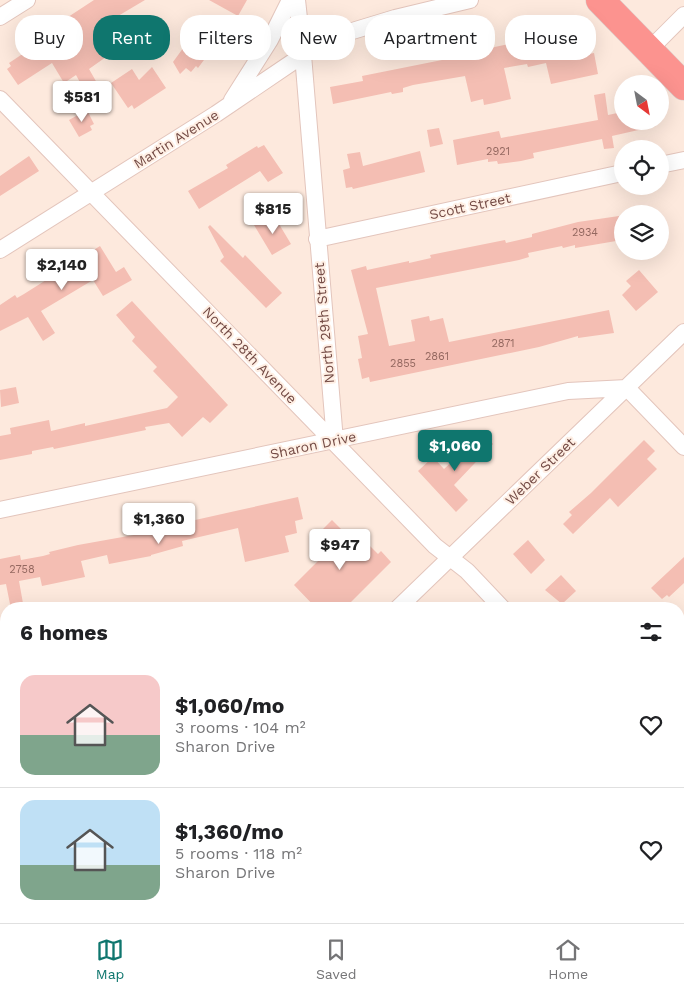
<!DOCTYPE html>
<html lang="en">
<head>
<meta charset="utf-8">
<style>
  body { margin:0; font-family:"Work Sans",sans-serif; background:#f2f2f2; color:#202124; height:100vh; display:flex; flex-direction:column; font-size:19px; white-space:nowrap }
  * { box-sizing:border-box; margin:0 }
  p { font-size:16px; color:#757577 }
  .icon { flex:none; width:28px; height:28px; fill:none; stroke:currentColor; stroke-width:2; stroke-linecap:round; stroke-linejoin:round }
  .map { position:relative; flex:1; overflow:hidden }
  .drawer { position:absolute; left:0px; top:602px; width:685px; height:321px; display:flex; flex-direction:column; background:#fff; border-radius:20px 20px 0 0; box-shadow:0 5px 20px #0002 }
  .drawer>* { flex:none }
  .guide { position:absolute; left:15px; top:15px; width:655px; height:45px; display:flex; gap:10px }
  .needle { width:32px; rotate:148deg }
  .controls { position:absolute; left:614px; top:75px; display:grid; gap:10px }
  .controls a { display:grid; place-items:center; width:55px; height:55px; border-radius:50%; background:#fff; box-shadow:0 5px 20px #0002; font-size:25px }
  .price { position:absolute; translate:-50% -42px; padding:0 11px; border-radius:5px; background:#fff; color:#222; font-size:16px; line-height:32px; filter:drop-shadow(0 1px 2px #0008) }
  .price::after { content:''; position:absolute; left:50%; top:30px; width:15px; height:11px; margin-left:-8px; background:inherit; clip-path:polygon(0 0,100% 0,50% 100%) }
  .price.selected { background:#0f766e; color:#fff }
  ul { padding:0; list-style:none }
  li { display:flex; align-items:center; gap:15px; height:125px; padding:0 20px }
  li+li { border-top:1px solid #e0e0e0 }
  li span { display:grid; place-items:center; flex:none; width:140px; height:100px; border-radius:15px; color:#555 }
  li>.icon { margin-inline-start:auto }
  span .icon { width:60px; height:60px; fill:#fffc; stroke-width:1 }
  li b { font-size:21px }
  h2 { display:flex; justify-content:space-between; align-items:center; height:60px; padding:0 20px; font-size:21px }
  .pill { padding:0 18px; border-radius:20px; background:#fff; box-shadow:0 5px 20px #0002; font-size:18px; line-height:45px }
  .pill.selected { background:#0f766e; color:#fff }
  .menu { display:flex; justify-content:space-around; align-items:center; height:70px; border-top:1px solid #e0e0e0; background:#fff; font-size:14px; color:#757577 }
  .menu a { display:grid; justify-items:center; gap:2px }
  .menu .selected { color:#0f766e }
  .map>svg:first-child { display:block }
</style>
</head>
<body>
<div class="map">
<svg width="684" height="923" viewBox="0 0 684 923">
  <rect width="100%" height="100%" fill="#fde9dd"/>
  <!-- building -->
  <path fill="#f4beb3" d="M94,0H145L118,16L133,38L89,69L101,90L88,97L76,75L64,83L52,63L18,85L7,69L11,66L9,63L36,45L33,40Z
    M209,0H247L238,16Z
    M205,18L220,30L217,34L221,37L198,68L196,66L191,72L186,68L180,74L173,62Z
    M569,28L575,57L594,53L598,74L551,84L546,63L528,67L527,64L504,68L511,99L494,103L484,105L483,99L471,102L465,76L413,85L403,88V92L392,94L391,92L333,104L330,87L363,81L362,76L442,60L441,56L454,52L455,56L479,50L478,48L490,45V48L541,37L540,34Z
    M152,67L166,88L134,109L132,105L128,108L111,83L132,69L139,80Z
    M605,93L608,115L622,112V121H655L656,126L612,136L614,148L604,149L602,139L533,153L534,158L521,161L498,164L497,161L488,162V159L457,165L453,140L499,131L501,138L598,120L594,95Z
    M87,110L94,124L90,126L92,130L79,137L69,120Z
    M439,128L443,144L430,147L427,130Z
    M264,145L283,173L268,182L260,171L199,209L188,191L228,168L226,165L257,146L258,148Z
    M420,151L425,172L353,189L352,187L346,188L343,170L350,168L347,154L360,152L363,166Z
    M29,156L39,171L0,196V176Z
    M273,214L291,244L272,255L254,225Z
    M619,216L622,240L575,248V245L563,248L562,246L528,253L529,257L519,260L376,288L389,346L415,341L411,320L429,316L430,321L443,318L449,342L609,310L614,333L578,338V336L539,347L370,382L369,377L362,379L358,359L362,358L358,336L368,334L351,270L366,266L367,270L409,261V263L431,258L430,255L505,240L506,243L532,237V234L578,222Z
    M210,225L243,258L245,255L282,293L266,308L220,261L224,257L208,227Z
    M100,246L116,272L124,267L132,280L103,296L93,280L41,311L55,333L43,341L28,317L0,331V305L15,295L17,298L24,294Z
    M639,270L658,292L636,311L622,295L631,286L626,281Z
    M132,301L228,405L210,423L203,417L182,437L169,423L145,427L146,430L54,449L53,447L32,451V454L0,460V436L11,434L10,428L49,420L51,431L85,423V426L167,408L178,397L153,371L157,367L132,341L135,337L116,315Z
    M16,387L19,403L1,407L0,390Z
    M483,433L493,444L454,485L468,500L456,512L418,471L433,457L444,469Z
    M644,440L655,451L647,459L657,469L618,507L610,498L573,534L563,524L572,515L569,512L591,493Z
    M298,497L303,519L295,521L297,533L285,536L289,552L245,562L238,528L182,541L183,546L151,555V556L109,564L107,555L81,561L85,577L42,586L40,577L19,581L24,609H11L6,584L0,585V559L20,555L21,560L43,556L50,554L49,552L78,545L145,533L144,532L164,527Z
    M332,520L341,529L339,531L361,554L369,545L378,554L381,551L391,562L344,609H317L294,585L330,549L323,551L312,540Z
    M528,540L545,560L531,574L513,554Z
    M684,557V583L669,597L667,595L662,599L651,588Z
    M561,575L576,591L562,604L545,590Z"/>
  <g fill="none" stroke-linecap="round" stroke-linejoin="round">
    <!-- street casing -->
    <g stroke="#e3c5bc" stroke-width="18">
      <path id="street" d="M0,17L27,0
        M649,50L684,15
        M0,99L435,546L467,571L503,609
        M232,100L270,40L290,0
        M660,165L684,160
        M317,239L622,173
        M0,250L216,114L303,55L297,0
        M335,441L303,55L336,36L395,18L470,0
        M0,510L568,391L627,388L684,447
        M397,609L684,332
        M679,656L684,651
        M0,715L6,714
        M679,792L684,797
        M125,918L130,923
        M463,918L468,923
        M71,923L77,918"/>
    </g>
    <!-- highway casing -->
    <g stroke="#d8cdcb" stroke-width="29">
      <path id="highway" d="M600,0L684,86"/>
    </g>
    <!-- street -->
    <use href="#street" stroke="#fff" stroke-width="16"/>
    <!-- highway -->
    <use href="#highway" stroke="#fc938f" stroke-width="28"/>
  </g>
  <g text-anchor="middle" stroke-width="4" stroke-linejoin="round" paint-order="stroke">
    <!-- number labels -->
    <g font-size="11" fill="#946860">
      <text x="498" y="155">2921</text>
      <text x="585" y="236">2934</text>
      <text x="503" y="347">2871</text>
      <text x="437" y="360">2861</text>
      <text x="403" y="367">2855</text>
      <text x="22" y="573">2758</text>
    </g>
    <!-- street labels -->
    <g font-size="14" fill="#744b45" stroke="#ffefe4">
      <text transform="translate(176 139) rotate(-32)" y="5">Martin Avenue</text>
      <text transform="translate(470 206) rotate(-12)" y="5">Scott Street</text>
      <text transform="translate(324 323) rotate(-95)" y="5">North 29th Street</text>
      <text transform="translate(250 355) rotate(46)" y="5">North 28th Avenue</text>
      <text transform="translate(313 445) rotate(-12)" y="5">Sharon Drive</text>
      <text transform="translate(540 471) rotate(-44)" y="5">Weber Street</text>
    </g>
  </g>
</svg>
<div class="controls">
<a><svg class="needle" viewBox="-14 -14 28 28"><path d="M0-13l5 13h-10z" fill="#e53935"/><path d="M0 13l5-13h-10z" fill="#757577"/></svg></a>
<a><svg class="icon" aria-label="locate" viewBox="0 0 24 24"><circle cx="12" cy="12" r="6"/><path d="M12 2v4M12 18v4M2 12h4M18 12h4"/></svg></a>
<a><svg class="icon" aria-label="layers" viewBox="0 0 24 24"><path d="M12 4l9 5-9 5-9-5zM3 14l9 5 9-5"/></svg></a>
</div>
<b class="price" style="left:82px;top:123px">$581</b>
<b class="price" style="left:273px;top:235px">$815</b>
<b class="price" style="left:62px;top:291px">$2,140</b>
<b class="price selected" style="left:455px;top:472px">$1,060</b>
<b class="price" style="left:159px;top:545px">$1,360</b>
<b class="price" style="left:340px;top:571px">$947</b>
<div class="guide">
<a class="pill">Buy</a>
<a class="pill selected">Rent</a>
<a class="pill">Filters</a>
<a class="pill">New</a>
<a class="pill">Apartment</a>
<a class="pill">House</a>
</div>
<section class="drawer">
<h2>6 homes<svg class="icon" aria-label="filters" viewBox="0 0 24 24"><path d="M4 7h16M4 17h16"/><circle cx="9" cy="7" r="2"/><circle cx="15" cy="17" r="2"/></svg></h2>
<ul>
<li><span style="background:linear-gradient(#f6c9c9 60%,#7fa58c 0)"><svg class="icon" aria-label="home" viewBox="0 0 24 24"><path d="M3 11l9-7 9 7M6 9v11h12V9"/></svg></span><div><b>$1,060/mo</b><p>3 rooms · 104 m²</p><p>Sharon Drive</p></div><svg class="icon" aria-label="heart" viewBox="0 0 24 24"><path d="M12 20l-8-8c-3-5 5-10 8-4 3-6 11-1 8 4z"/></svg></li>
<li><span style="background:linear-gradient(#bfe0f5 65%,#7fa58c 0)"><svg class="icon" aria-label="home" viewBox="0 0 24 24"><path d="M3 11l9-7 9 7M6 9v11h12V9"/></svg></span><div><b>$1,360/mo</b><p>5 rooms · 118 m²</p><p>Sharon Drive</p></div><svg class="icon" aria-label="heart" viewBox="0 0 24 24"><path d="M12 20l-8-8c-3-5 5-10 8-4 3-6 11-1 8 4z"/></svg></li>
</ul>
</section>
</div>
<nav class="menu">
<a class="selected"><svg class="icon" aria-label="map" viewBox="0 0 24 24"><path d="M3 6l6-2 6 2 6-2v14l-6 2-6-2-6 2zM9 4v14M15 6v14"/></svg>Map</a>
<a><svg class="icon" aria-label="saved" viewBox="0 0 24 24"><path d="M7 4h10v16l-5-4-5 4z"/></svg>Saved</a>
<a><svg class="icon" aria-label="home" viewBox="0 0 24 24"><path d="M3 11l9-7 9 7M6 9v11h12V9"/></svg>Home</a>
</nav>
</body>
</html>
